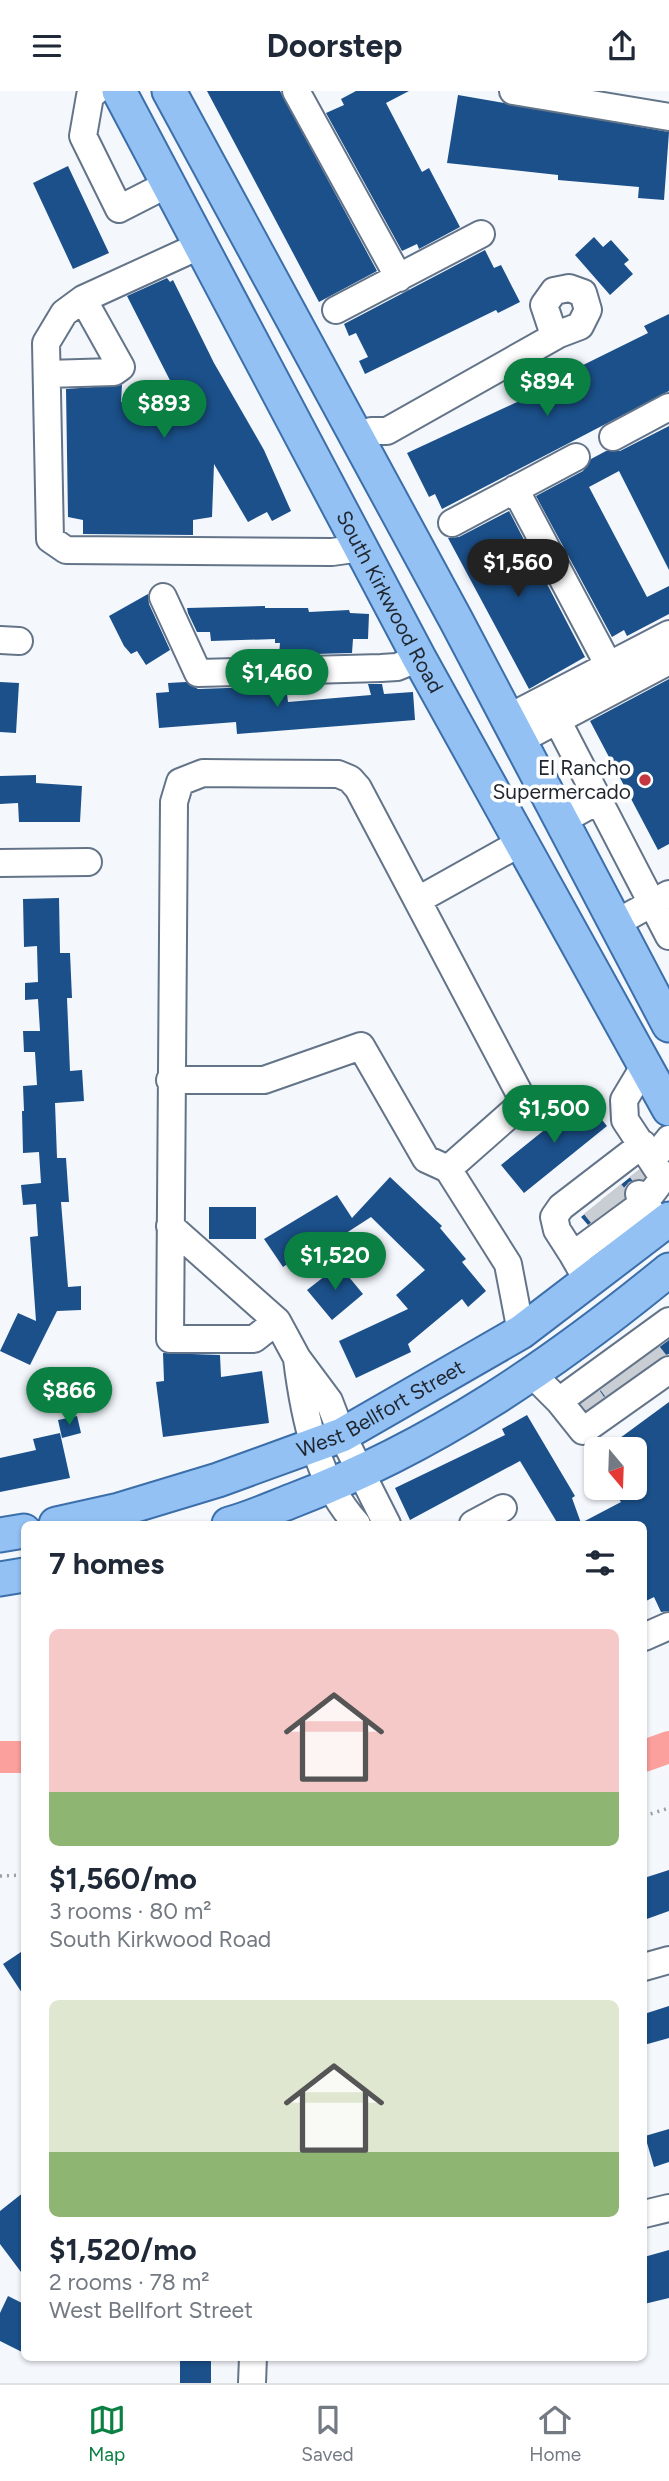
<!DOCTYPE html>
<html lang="en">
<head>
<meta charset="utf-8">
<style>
  body { margin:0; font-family:Figtree,sans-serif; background:#f6f6f7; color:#1f2937; height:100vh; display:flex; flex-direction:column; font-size:26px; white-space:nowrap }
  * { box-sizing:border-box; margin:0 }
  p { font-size:23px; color:#747a83 }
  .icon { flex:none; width:38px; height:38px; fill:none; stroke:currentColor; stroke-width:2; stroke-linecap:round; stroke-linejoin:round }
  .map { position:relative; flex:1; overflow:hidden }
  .drawer { position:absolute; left:21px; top:1430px; width:626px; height:840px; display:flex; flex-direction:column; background:#fff; border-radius:10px; box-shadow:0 2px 5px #0004 }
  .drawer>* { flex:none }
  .needle { width:46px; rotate:161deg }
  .buttons { position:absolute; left:584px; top:1346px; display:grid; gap:14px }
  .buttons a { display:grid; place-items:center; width:63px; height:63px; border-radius:10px; background:#fff; box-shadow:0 2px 5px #0004; font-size:35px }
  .price { position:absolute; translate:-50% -60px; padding:0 16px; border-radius:24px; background:#0b8043; color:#fff; font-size:23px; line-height:46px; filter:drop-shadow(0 2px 4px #0008) }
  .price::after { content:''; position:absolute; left:50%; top:42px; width:21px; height:16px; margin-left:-10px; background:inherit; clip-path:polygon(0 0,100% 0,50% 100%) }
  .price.selected { background:#222; color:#fff }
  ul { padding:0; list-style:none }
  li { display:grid; align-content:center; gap:14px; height:371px; padding:0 28px }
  li span { display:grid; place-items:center; height:217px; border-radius:10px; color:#555 }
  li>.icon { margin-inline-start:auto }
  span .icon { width:126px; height:126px; fill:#fffc; stroke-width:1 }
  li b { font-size:30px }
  h2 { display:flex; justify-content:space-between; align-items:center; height:84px; padding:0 28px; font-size:30px }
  header { display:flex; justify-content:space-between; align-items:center; height:91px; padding:0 28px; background:#fff; font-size:32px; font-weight:700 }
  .dock { display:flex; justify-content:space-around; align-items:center; height:98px; border-top:2px solid #e0e1e3; background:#fff; font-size:19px; color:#747a83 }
  .dock a { display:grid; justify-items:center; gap:4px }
  .dock .selected { color:#0b8043 }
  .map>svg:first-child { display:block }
</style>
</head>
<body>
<header><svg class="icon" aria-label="menu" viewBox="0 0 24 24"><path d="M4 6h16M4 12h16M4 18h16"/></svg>Doorstep<svg class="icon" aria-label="share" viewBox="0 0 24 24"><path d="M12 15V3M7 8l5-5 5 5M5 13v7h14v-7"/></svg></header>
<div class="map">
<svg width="669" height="2292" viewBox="0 0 669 2292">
  <rect width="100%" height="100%" fill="#f4f8fd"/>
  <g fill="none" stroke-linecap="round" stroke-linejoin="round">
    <!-- river -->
    <path stroke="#fca09d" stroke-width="32" d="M644,1665L669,1656
      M0,1666H24"/>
  </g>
  <!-- building -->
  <path fill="#1b508a" d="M207,0H280L377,180L319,211Z
    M356,0H409L386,12L422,81L429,77L460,136L419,158L417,153L402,160L326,22L344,14L341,8Z
    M458,4L669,41L664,109L638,107L639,96L558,89V84L447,72Z
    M68,75L109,162L73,178L33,92Z
    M594,146L603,156L611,149L629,169L624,173L633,183L610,204L575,164Z
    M485,159L494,177L501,174L520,211L498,222L496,219L365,283L359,270L368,266L356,242L349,245L344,233Z
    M167,187L170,191L173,189L214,272L264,359L291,420L272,430L267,421L248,431L214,373L212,426L193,429V444L83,443V429L68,426L66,298L122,294L121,311H181L127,205Z
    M669,223V300L442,418L435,403L429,406L407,362L558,292L553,283L573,274L575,278L648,242L644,235Z
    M669,335V479L619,380L589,396L647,506L669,495V523L627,545L624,539L612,546L536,405L583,380L591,368L606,360H620Z
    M509,420L585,566L529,598L448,447L459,446Z
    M148,503L149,513L170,559L146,574L137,560L131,563L124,555L109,525Z
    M265,515V517H308L309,521L349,519L350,522L369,523L368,548H353L352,562L279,564L280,552H275V548L211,550L210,541H197L188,522L187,517Z
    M669,588V753L658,759L590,630Z
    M0,591L19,592L16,642L0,641Z
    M186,591L198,598L286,595L288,611L371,604L368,593H382L384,603L413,601L415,629L237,643L236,631L159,637L156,602L169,601L168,592Z
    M36,684V692L82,695L80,731H19L18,712L0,713V685Z
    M59,807L60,862H70L72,907H67L70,980L82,979L84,1010L55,1012L57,1067H66L69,1111H61L68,1196L81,1195V1219L57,1220L30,1274L0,1260L18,1222L36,1230L30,1146L38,1145L36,1113L23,1114L21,1094L41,1092L39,1061L23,1062L22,1020H24L23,995L37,994L35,961H24L23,940H40L38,908L25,909V892L38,891L37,855L24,856L23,808Z
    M584,1007L607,1035L524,1102L501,1074Z
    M639,1079L643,1088L629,1091L624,1097V1107L588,1134L581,1126Z
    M390,1086L442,1135L440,1137L466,1168L462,1171L486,1200L468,1216L462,1208L408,1253L411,1261L356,1287L339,1250L408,1218L396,1204L425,1179L371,1126L292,1177L289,1172L283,1176L264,1148L337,1104L352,1127Z
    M209,1116H256V1148H209Z
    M339,1174L363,1203L332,1229L307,1199Z
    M669,1249V1263L660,1266L586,1319L582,1313Z
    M163,1262L220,1264L221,1286L262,1280L269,1332L163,1346L156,1291L164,1290Z
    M669,1311V1520L661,1521L654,1506L644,1511V1433H558L520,1370L410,1429L395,1397L505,1344L502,1338L527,1324L575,1405L572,1407L581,1432L621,1411L610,1396H635V1358H605Z
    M77,1325L81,1342L62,1347L58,1329Z
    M60,1342L70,1387L0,1401V1367L36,1359L33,1348Z
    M669,1779V1820L644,1829V1787Z
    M24,1859V1905L3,1873Z
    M669,1915V1947L644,1954V1923Z
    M669,2038V2071L654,2076L645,2045Z
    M24,2101V2185L0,2153V2120Z
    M669,2159V2207L644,2213V2166Z
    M8,2205L24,2213V2262L0,2250V2222Z
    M180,2266H211V2292H180Z"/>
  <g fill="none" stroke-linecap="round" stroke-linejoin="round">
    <!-- minor-tunnel -->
    <path stroke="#c9ced4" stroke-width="26" stroke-dasharray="26 13" stroke-linecap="butt" d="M640,1078L651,1093
      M611,1101L623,1116
      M594,1115L606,1130
      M645,1258L657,1273
      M627,1271L638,1286
      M607,1286L618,1301
      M585,1301L596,1317"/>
    <!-- minor casing -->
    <g stroke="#647488" stroke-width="30">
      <path id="minor" d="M96,0L90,5L83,45L119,118L168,93
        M296,0L399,187
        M513,0L669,26
        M199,155L83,208L64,222L46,252L50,448L66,459L332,461L361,457
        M336,219L481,143
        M47,283L114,281L121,276L83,208
        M613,346L669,316
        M357,348L371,340H387L559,243L580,235L588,219L583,202L569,197L554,200L544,214L551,235L559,243
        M515,398L609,575
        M452,432L576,366
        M163,506L198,582L381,577L397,576L419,567
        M0,549L19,550
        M508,627L669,543
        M557,629L669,845
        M520,649L669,570
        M561,730L599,709
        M0,772L88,771
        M418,809L522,751
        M616,832L669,803
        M645,974L624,1009L625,1029L660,1082L661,1090L645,1111L660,1136
        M170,989H264L361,955L426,1068L448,1078L508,1173L521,1241
        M653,1068L669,1048
        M170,1135L277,1230L297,1267L329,1310L342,1344L387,1433
        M573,1164L557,1139L554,1126L561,1116L643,1053
        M581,1178L573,1164L645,1111L639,1103
        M277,1230L254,1248H170L174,711L180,691L203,682L338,683L350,688L358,697L524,1011L448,1078
        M297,1268C304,1325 317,1390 357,1433
        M533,1284L559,1310L669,1230
        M559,1310L583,1340L669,1279
        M473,1433L503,1417
        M644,1546L669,1535
        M644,1876L669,1869
        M644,2123L669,2117
        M252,2292L253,2266"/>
    </g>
    <!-- major casing -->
    <g stroke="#3c6faa" stroke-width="37">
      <g id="major">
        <path id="s1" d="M119,0L419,567L669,1018"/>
        <path d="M169,0L456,529L669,934"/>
        <path id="s2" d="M56,1433L119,1419L218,1389L342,1344L521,1241L669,1128"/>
        <path d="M229,1433C251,1427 273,1417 294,1409C435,1355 553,1274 669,1179"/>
        <path d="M0,1444L24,1440"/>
        <path d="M0,1488L24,1484"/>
      </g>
    </g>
    <!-- path -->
    <path stroke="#9ba0a7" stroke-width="3.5" stroke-dasharray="2 5" stroke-linecap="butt" d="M644,1725L669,1717
      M0,1785L24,1784"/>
    <!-- minor -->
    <use href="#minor" stroke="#fff" stroke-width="26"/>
    <!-- major -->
    <use href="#major" stroke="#93c1f4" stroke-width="33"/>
  </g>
  <!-- markers -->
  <circle fill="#c63640" stroke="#fff" stroke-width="2.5" cx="645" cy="689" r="7"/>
  <g text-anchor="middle" stroke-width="7" stroke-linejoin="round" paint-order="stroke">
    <!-- street labels -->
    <g font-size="21" fill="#1f262f" stroke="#fff">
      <text dy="7" stroke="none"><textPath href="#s1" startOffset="578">South Kirkwood Road</textPath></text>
      <text dy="7" stroke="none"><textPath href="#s2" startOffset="346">West Bellfort Street</textPath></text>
    </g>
    <!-- poi labels -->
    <g font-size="21" fill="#1f262f" stroke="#fff" text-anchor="end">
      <text x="631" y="684">El Rancho<tspan x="631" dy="24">Supermercado</tspan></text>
    </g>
  </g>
</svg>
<div class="buttons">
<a><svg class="needle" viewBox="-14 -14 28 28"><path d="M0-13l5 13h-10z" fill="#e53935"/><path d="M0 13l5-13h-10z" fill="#747a83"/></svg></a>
</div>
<b class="price" style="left:547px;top:327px">$894</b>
<b class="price" style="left:164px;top:349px">$893</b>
<b class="price selected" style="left:518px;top:508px">$1,560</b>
<b class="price" style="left:277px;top:618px">$1,460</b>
<b class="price" style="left:554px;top:1054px">$1,500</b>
<b class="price" style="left:335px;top:1201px">$1,520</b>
<b class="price" style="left:69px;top:1336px">$866</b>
<section class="drawer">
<h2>7 homes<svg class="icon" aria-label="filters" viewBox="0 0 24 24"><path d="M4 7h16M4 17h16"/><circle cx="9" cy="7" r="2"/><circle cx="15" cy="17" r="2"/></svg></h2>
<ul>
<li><span style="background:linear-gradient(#f6c9c9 75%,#8fb573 0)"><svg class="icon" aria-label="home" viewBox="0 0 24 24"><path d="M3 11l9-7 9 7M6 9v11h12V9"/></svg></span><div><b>$1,560/mo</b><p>3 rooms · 80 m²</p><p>South Kirkwood Road</p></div></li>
<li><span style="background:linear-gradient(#dfe7d0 70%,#8fb573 0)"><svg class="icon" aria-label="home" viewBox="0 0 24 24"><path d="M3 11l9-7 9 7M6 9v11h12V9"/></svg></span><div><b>$1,520/mo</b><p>2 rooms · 78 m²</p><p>West Bellfort Street</p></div></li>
</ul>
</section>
</div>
<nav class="dock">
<a class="selected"><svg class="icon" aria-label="map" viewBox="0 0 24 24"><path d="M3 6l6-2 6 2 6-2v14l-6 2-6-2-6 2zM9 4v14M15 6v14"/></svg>Map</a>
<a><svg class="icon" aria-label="saved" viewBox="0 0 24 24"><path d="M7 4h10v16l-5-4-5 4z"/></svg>Saved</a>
<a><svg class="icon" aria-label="home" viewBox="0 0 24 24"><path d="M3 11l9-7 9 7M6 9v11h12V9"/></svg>Home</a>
</nav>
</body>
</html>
